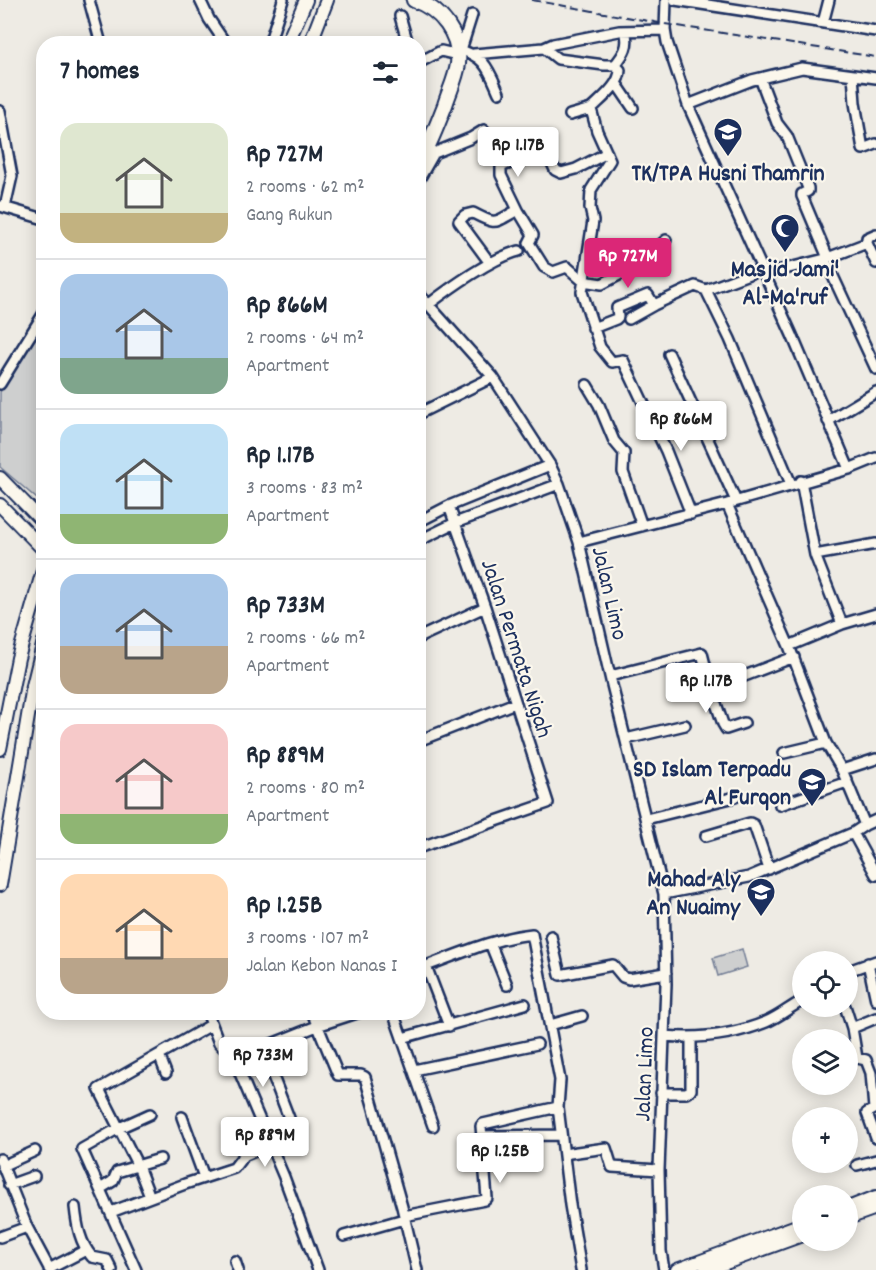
<!DOCTYPE html>
<html lang="en">
<head>
<meta charset="utf-8">
<style>
  body { margin:0; font-family:Dekko,sans-serif; background:#f6f6f7; color:#1f2937; height:100vh; display:flex; flex-direction:column; font-size:22px; white-space:nowrap }
  * { box-sizing:border-box; margin:0 }
  p { font-size:20px; color:#747a83 }
  .icon { flex:none; width:33px; height:33px; fill:none; stroke:currentColor; stroke-width:2; stroke-linecap:round; stroke-linejoin:round }
  .map { position:relative; flex:1; overflow:hidden }
  .panel { position:absolute; left:36px; top:36px; width:390px; height:984px; display:flex; flex-direction:column; background:#fff; border-radius:24px; box-shadow:0 3px 15px #0003 }
  .panel>* { flex:none }
  .controls { position:absolute; left:792px; top:951px; display:grid; gap:12px }
  .controls a { display:grid; place-items:center; width:66px; height:66px; border-radius:50%; background:#fff; box-shadow:0 3px 15px #0003; font-size:30px }
  .price { position:absolute; translate:-50% -51px; padding:0 14px; border-radius:6px; background:#fff; color:#222; font-size:20px; line-height:39px; filter:drop-shadow(0 2px 3px #0008) }
  .price::after { content:''; position:absolute; left:50%; top:36px; width:18px; height:14px; margin-left:-9px; background:inherit; clip-path:polygon(0 0,100% 0,50% 100%) }
  .price.on { background:#db2777; color:#fff }
  ul { padding:0; list-style:none }
  li { display:flex; align-items:center; gap:18px; height:150px; padding:0 24px }
  li+li { border-top:2px solid #e0e1e3 }
  li span { display:grid; place-items:center; flex:none; width:168px; height:120px; border-radius:18px; color:#555 }
  li>.icon { margin-inline-start:auto }
  span .icon { width:72px; height:72px; fill:#fffc; stroke-width:1 }
  li b { font-size:26px }
  h2 { display:flex; justify-content:space-between; align-items:center; height:72px; padding:0 24px; font-size:26px }
  .map>svg:first-child { display:block }
</style>
</head>
<body>
<div class="map">
<svg width="876" height="1270" viewBox="0 0 876 1270">
  <rect width="100%" height="100%" fill="#eeebe4"/>
  <filter id="ink" filterUnits="userSpaceOnUse"><feTurbulence type="fractalNoise" baseFrequency=".0167" numOctaves="2"/><feDisplacementMap in="SourceGraphic" scale="12" xChannelSelector="R" yChannelSelector="G"/><feConvolveMatrix kernelMatrix="1 2 1 2 8 2 1 2 1" color-interpolation-filters="sRGB"/></filter>
  <g filter="url(#ink)">
    <!-- green -->
    <path fill="#cecfcf" stroke="#747f96" stroke-width="1.5" d="M43,322V504L0,467V392Z
      M742,949L747,967L718,976L713,958Z"/>
    <g fill="none" stroke-linecap="round" stroke-linejoin="round">
      <!-- minor casing -->
      <g stroke="#1b2f5e" stroke-width="14">
        <path id="minor" d="M89,0L101,44
          M200,0L209,19L226,44
          M666,0L665,30L667,42L688,105L792,335L849,469
          M675,0L876,31
          M400,16L408,44
          M823,23L829,0
          M269,44L283,0
          M544,48L558,59L604,65H615C624,54 630,45 625,31
          M457,49C485,56 488,68 499,93
          M461,50L472,15
          M474,54L544,48L553,44L619,31L665,30
          M418,63L441,51L458,55
          M615,65L620,70C620,85 601,99 591,109L597,131L610,160L591,190L590,208L593,221L582,292L600,347L612,362L623,360L666,451L691,514
          M853,75L855,103L863,149L876,144
          M760,78L777,123L787,136L808,188V191L802,194V196L828,258
          M616,83L633,108
          M688,105L752,80L802,68L876,78
          M0,111L12,176L5,207
          M570,115L591,109
          M418,181L434,153L471,138L484,130L497,157L504,164
          M0,206L44,219
          M518,210L533,235L529,243L544,267L553,272L567,267L583,281L602,284L649,259V255L666,240
          M867,243L876,263
          M867,243V238L876,234
          M825,259L876,369
          M490,263L459,221L465,215L473,213C498,226 493,223 518,210L501,175V167L535,152L546,150L555,170L561,173L576,169L607,153
          M765,274L825,259L867,243
          M706,290L730,339L791,484
          M706,290L762,269
          M418,293L493,377L550,465L559,484L579,542L612,685L664,894L666,984L659,1170L661,1251L664,1270
          M428,305C451,287 492,258 519,251
          M629,319L654,305L695,286L706,290
          M593,328L616,319L618,317L617,308L648,295L654,305
          M669,354L736,501
          M0,384L44,313
          M587,385L599,405L614,441L624,453L623,472L642,526
          M418,414L493,377
          M828,421L876,392
          M801,481L815,555L842,624
          M727,504L789,646L826,743L842,770L865,825
          M418,522L449,506L550,465
          M418,541L455,523L559,484
          M579,542L727,504L849,469L876,458
          M815,555L876,544
          M418,638L485,607
          M789,646L842,624L876,614
          M610,676L702,653L711,689L723,724L726,729L744,723
          M711,689L794,657
          M626,739L685,725
          M418,741L515,703
          M784,753L826,743
          M842,770L876,759
          M780,805L847,782
          M646,819L735,797
          M853,833L876,875
          M706,836L750,823L754,825L769,869
          M418,848L548,803L485,607L449,506
          M664,894L749,877L853,833L865,825L876,820
          M551,936L560,975L613,965L623,977L629,979L666,973
          M490,943L507,985
          M868,963L876,1000
          M426,966L449,1026
          M418,969C455,956 493,938 532,934L560,1080L558,1107L570,1205L581,1270
          M848,971L876,961
          M845,1006L852,1028L857,1058L866,1060L871,1073L874,1109L867,1113L876,1138
          M207,1012L219,1043L234,1059L284,1177L318,1270
          M312,1012L338,1075H361L365,1077L402,1207L417,1270
          M393,1012L433,1126
          M315,1020L332,1012
          M550,1025L582,1016
          M852,1028L876,1018
          M664,1036C697,1039 734,1035 766,1022C779,1017 790,1007 802,1001
          M402,1038L525,1004
          M262,1048L289,1118
          M159,1055L166,1073
          M234,1059L317,1026L360,1012
          M414,1070L537,1044
          M661,1093H686L691,1090V1037
          M182,1117L204,1177
          M481,1136L561,1135
          M570,1153L606,1148L612,1167L659,1170
          M0,1159L27,1227L0,1237
          M857,1165L876,1160
          M2,1166L35,1151
          M9,1185L34,1176
          M100,1189L113,1181L117,1172L160,1159
          M150,1197L138,1166L99,1089L211,1025
          M75,1207C77,1226 80,1243 92,1257L107,1260L112,1270
          M111,1212L185,1184L234,1168L243,1156L269,1145
          M404,1216L485,1200L487,1198L481,1126L483,1124L558,1107
          M27,1227L50,1270
          M344,1236L404,1219
          M235,1261L238,1270
          M49,1269L86,1250
          M136,1270L82,1149L119,1128L150,1114"/>
      </g>
      <!-- major casing -->
      <g stroke="#1b2f5e" stroke-width="16">
        <path id="major" d="M287,44L306,0
          M310,44L327,0
          M0,478L44,523
          M0,505L44,550
          M0,749L18,658L44,567
          M0,885L33,686L44,641
          M848,1208L876,1197
          M848,1218L876,1208
          M677,1270L802,1224
          M706,1270L802,1235"/>
      </g>
      <!-- highway casing -->
      <g stroke="#1b2f5e" stroke-width="18">
        <path id="highway" d="M414,0C441,9 461,35 458,64C456,78 449,92 445,105C437,125 430,145 418,165"/>
      </g>
      <!-- minor -->
      <use href="#minor" stroke="#fbf7ec" stroke-width="9"/>
      <!-- major -->
      <use href="#major" stroke="#fbf7ec" stroke-width="12"/>
      <!-- highway -->
      <use href="#highway" stroke="#fbf7ec" stroke-width="14"/>
      <!-- rail -->
      <path stroke="#1b2f5e" stroke-width="2" stroke-dasharray="9 4.5" stroke-linecap="butt" d="M532,0L665,24L876,57"/>
    </g>
  </g>
  <!-- icons -->
  <defs>
    <g id="school-pin" transform="scale(1.5)"><path d="M0 17L-7.5 6A9.5 9.5 0 1 1 7.5 6Z" fill="#1b2f5e" stroke="#fbf7ec"/><path d="M0-5L7-2L0 1L-7-2ZM-4 1L0 2.5L4 1V4Q0 6-4 4Z" fill="#fff"/></g>
    <g id="mosque-pin" transform="scale(1.5)"><path d="M0 17L-7.5 6A9.5 9.5 0 1 1 7.5 6Z" fill="#1b2f5e" stroke="#fbf7ec"/><path d="M3.5-4.9A6 6 0 1 0 3.5 4.9A5 5 0 1 1 3.5-4.9Z" fill="#fff"/></g>
    <g id="university-pin" transform="scale(1.5)"><path d="M0 17L-7.5 6A9.5 9.5 0 1 1 7.5 6Z" fill="#1b2f5e" stroke="#fbf7ec"/><path d="M0-5L7-2L0 1L-7-2ZM-4 1L0 2.5L4 1V4Q0 6-4 4Z" fill="#fff"/></g>
  </defs>
  <g fill-rule="evenodd">
    <use href="#school-pin" x="728" y="132"/>
    <use href="#mosque-pin" x="785" y="228"/>
    <use href="#school-pin" x="812" y="782"/>
    <use href="#university-pin" x="761" y="892"/>
  </g>
  <g text-anchor="middle" stroke-width="4.5" stroke-linejoin="round" paint-order="stroke">
    <!-- poi labels -->
    <g font-size="24" font-weight="bold" fill="#1b2f5e" stroke="#fbf7ec">
      <text x="728" y="180">TK/TPA Husni Thamrin</text>
      <text x="785" y="276">Masjid Jami'<tspan x="785" dy="28">Al-Ma'ruf</tspan></text>
      <text x="791" y="776" text-anchor="end">SD Islam Terpadu<tspan x="791" dy="28">Al Furqon</tspan></text>
      <text x="740" y="886" text-anchor="end">Mahad Aly<tspan x="740" dy="28">An Nuaimy</tspan></text>
    </g>
    <!-- street labels -->
    <g font-size="24" fill="#1b2f5e" stroke="#fbf7ec">
      <text transform="translate(611 593) rotate(77)" y="8">Jalan Limo</text>
      <text transform="translate(518 648) rotate(72)" y="8">Jalan Permata Nigah</text>
      <text transform="translate(643 1074) rotate(-88)" y="8">Jalan Limo</text>
    </g>
  </g>
</svg>
<div class="controls">
<a><svg class="icon" aria-label="locate" viewBox="0 0 24 24"><circle cx="12" cy="12" r="6"/><path d="M12 2v4M12 18v4M2 12h4M18 12h4"/></svg></a>
<a><svg class="icon" aria-label="layers" viewBox="0 0 24 24"><path d="M12 4l9 5-9 5-9-5zM3 14l9 5 9-5"/></svg></a>
<a>+</a>
<a>−</a>
</div>
<b class="price" style="left:518px;top:178px">Rp 1.17B</b>
<b class="price on" style="left:628px;top:289px">Rp 727M</b>
<b class="price" style="left:681px;top:452px">Rp 866M</b>
<b class="price" style="left:706px;top:714px">Rp 1.17B</b>
<b class="price" style="left:263px;top:1088px">Rp 733M</b>
<b class="price" style="left:265px;top:1168px">Rp 889M</b>
<b class="price" style="left:500px;top:1184px">Rp 1.25B</b>
<section class="panel">
<h2>7 homes<svg class="icon" aria-label="filters" viewBox="0 0 24 24"><path d="M4 7h16M4 17h16"/><circle cx="9" cy="7" r="2"/><circle cx="15" cy="17" r="2"/></svg></h2>
<ul>
<li><span style="background:linear-gradient(#dfe7d0 75%,#c2b280 0)"><svg class="icon" aria-label="home" viewBox="0 0 24 24"><path d="M3 11l9-7 9 7M6 9v11h12V9"/></svg></span><div><b>Rp 727M</b><p>2 rooms · 62 m²</p><p>Gang Rukun</p></div></li>
<li><span style="background:linear-gradient(#a9c7e8 70%,#7fa58c 0)"><svg class="icon" aria-label="home" viewBox="0 0 24 24"><path d="M3 11l9-7 9 7M6 9v11h12V9"/></svg></span><div><b>Rp 866M</b><p>2 rooms · 64 m²</p><p>Apartment</p></div></li>
<li><span style="background:linear-gradient(#bfe0f5 75%,#8fb573 0)"><svg class="icon" aria-label="home" viewBox="0 0 24 24"><path d="M3 11l9-7 9 7M6 9v11h12V9"/></svg></span><div><b>Rp 1.17B</b><p>3 rooms · 83 m²</p><p>Apartment</p></div></li>
<li><span style="background:linear-gradient(#a9c7e8 60%,#b9a48a 0)"><svg class="icon" aria-label="home" viewBox="0 0 24 24"><path d="M3 11l9-7 9 7M6 9v11h12V9"/></svg></span><div><b>Rp 733M</b><p>2 rooms · 66 m²</p><p>Apartment</p></div></li>
<li><span style="background:linear-gradient(#f6c9c9 75%,#8fb573 0)"><svg class="icon" aria-label="home" viewBox="0 0 24 24"><path d="M3 11l9-7 9 7M6 9v11h12V9"/></svg></span><div><b>Rp 889M</b><p>2 rooms · 80 m²</p><p>Apartment</p></div></li>
<li><span style="background:linear-gradient(#ffd9b3 70%,#b9a48a 0)"><svg class="icon" aria-label="home" viewBox="0 0 24 24"><path d="M3 11l9-7 9 7M6 9v11h12V9"/></svg></span><div><b>Rp 1.25B</b><p>3 rooms · 107 m²</p><p>Jalan Kebon Nanas I</p></div></li>
</ul>
</section>
</div>
</body>
</html>
